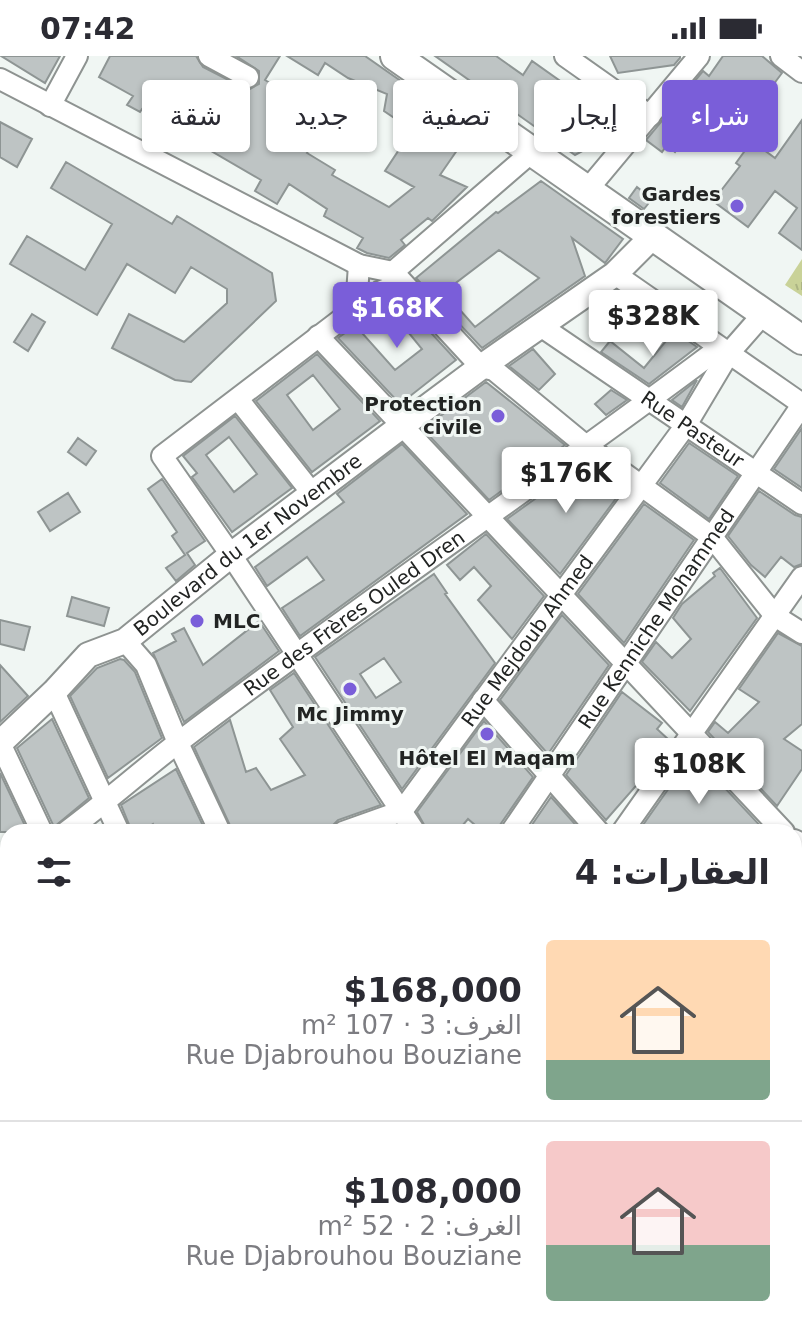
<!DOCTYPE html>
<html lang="ar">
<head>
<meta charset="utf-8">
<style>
  body { margin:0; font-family:"DejaVu Sans",Vazirmatn,sans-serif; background:#f7f7f7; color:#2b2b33; direction:rtl; height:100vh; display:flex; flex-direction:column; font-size:30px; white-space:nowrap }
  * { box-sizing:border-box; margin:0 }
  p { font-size:26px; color:#7c7c81 }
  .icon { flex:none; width:44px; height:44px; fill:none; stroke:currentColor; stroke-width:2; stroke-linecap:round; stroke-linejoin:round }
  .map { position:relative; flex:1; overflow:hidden; direction:ltr }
  .side { position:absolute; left:0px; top:768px; width:802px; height:512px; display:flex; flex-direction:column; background:#fff; border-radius:24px 24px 0 0; box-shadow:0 2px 6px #0004; direction:rtl }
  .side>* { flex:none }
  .top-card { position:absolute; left:24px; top:24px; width:754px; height:72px; direction:rtl; display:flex; gap:16px }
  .price { position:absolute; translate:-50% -68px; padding:0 18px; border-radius:8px; background:#fff; color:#222; font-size:26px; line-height:52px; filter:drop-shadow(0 2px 4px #0008) }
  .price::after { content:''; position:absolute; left:50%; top:48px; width:24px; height:18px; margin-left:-12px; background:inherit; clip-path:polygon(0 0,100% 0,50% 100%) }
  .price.current { background:#7a5ed9; color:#fff }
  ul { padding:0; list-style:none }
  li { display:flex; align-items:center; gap:24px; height:200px; padding:0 32px }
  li+li { border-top:2px solid #e1e1e2 }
  li span { display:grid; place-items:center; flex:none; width:224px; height:160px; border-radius:8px; color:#555 }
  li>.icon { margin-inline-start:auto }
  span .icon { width:96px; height:96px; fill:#fffc; stroke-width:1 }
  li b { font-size:34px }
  h2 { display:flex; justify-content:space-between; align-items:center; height:96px; padding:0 32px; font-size:34px }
  .pill { padding:0 28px; border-radius:8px; background:#fff; box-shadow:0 2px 6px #0004; font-size:28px; line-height:72px }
  .pill.current { background:#7a5ed9; color:#fff }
  .status { display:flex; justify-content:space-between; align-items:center; height:56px; padding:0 40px; background:#fff; direction:ltr }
  .status svg { height:22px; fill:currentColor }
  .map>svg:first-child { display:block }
</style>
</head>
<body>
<div class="status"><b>07:42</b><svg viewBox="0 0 49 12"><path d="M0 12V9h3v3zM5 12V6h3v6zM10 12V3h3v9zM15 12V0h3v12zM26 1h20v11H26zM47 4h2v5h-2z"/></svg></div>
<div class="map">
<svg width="802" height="1280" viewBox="0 0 802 1280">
  <defs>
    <pattern id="park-tufts" width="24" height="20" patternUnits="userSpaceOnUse" patternTransform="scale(2)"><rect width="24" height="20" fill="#c9d298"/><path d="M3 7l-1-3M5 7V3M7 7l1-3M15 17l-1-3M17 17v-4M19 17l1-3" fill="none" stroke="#acb483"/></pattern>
  </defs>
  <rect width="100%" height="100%" fill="#f0f6f3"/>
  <!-- park -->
  <path fill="url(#park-tufts)" d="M802,203V240L785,229Z"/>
  <!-- building -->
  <path fill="#bec4c4" stroke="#8e9594" stroke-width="2" fill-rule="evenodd" d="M1,0H60L45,27Z
    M110,0H196L203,11L248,34L259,28V15L236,0H280L265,24L303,47L290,70L314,84L307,97L335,114L332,119L389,151L414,131L385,115L412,74L384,55L387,38L348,22L325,7L318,19L287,0H365L471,74L440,119L467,131L432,165L428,162L401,184L405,189L389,202L367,197L357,192L363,182L324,160L327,153L289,128L277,148L255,135L261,124L189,82L190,80L142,53L140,56L127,49L133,40L99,21Z
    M435,0H496L523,19L532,5L587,44L580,53L605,70L590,91L575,99Z
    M610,0H680V2L674,9L618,17Z
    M723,0H762L782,17L767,37L764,35L741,55L722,34L675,96L667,89L662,96L646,84L703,15L709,20Z
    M802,64V194L779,177L797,152L775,135L748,171L713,145L740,110L736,107L752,85L775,102Z
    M0,66L32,83L17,111L0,101Z
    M66,106L172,168L177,160L272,217L276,245L191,326L175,324L112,292L129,258L184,286L227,247V233L191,211L175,237L127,208L97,259L10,208L27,180L85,214L112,168L51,132Z
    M541,125L623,183L605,207L572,182L585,220L482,292L416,222L496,156L498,157ZM499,194L539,222L475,271L444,236Z
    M637,131L652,143L644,153L629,142Z
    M399,242L456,304L400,348L338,282L385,248ZM391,255L422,293L395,314L362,277Z
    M32,258L45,266L28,295L14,286Z
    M674,275L697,291L649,328L601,296L610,285L644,312Z
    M533,293L555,318L539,334L509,310Z
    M317,298L380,365L312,416L256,345ZM313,319L340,353L313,374L287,339Z
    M697,324L682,351L672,344Z
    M486,326L565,389L489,444L423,373Z
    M611,334L627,344L606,359L595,348Z
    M235,360L292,432L232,476L192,421L197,417L183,400ZM229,381L257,418L234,436L206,399Z
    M802,372V432L774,413Z
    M78,382L96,395L86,409L68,396Z
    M689,387L738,420L709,463L660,427Z
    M402,388L467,458L300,580L282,552L324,524L307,501L267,530L255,511L344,446L337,438Z
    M585,407L623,433L560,518L507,463Z
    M162,423L205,485L187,497L195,509L176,525L166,512L185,499L172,480L177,476L148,433Z
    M759,435L795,459L802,461V508L794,511L781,501L765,521L751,509L728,480Z
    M68,437L80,456L50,475L38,456Z
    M644,448L694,484L624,587L578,538Z
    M486,478L544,540L512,583L478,544L491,530L474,511L460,524L447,509Z
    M720,512L757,562L690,655L642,606L656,586L672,602L691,583L673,562L682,548L715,520L713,517Z
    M434,518L447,537L445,538L495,607L402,733L315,601ZM384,602L401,626L376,642L360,618Z
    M72,541L109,552L104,570L67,560Z
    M562,559L609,609L548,698L500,644Z
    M0,564L30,571L24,594L0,588Z
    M259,565L279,595L184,666L153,597L176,585L172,578L184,572L203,609Z
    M778,577L802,590V668L784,683L802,695V713L777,750L708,676L715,666L728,677L759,646L739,633Z
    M120,603L124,604L135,616L162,682L108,722L70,640L97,612Z
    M0,609L28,640L0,666Z
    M294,617L381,749L338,764L326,776H233L194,691L230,664L246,716L256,712L271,734L305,719L280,683L293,671L270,634Z
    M622,636L662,667L657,673L670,685L649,715L606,764L566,719Z
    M52,663L89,742L54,771L17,692Z
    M484,665L533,721L500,769L498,776H483L468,763L457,776H428L417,756Z
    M693,698L766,776H638Z
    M176,713L206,776H157L153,768L141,776H132L121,749Z
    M0,717L28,776H0Z
    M551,741L582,776H527Z"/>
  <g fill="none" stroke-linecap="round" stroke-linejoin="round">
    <!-- minor casing -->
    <g stroke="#8e9391" stroke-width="24">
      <g id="minor">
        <path d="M209,0L248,21"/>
        <path d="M565,0L650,60"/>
        <path d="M781,0L802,16"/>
        <path d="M0,23L359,209L393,216"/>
        <path d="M50,50L77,0"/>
        <path d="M588,133L699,0"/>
        <path d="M393,216L481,311L494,314L585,389L712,481L775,560L802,577"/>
        <path d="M393,216L533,95"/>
        <path d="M615,218L802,348"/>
        <path d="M402,227L379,236L356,252L162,400L231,499L415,776"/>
        <path d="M356,252L359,209"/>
        <path id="s1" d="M542,271L802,448"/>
        <path d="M318,280L784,776"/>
        <path d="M238,343L312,437"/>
        <path d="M125,585L146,609L178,687L220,776"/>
        <path d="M54,636L119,776"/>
        <path d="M483,644L599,776"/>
        <path d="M0,687L42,776"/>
        <path id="s2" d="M66,776C105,747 141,715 180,685C354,553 535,430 710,299L729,297"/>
        <path id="s3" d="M343,776L402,755L686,369L729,297L764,257"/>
        <path id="s4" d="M511,776L802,349"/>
        <path d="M622,776L802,521"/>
        <path d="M794,784L802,788"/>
        <path d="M0,824L8,818"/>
        <path d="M0,897L8,894"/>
        <path d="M794,989L802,995"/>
        <path d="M0,1123L8,1119"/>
        <path d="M794,1123L802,1104"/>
        <path d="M0,1170L8,1176"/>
        <path d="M794,1238L802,1235"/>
        <path d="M135,1272L141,1280"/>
        <path d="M354,1272L358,1280"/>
        <path d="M457,1272L461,1280"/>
        <path d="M318,1280L338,1272"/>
        <path d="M692,1280L711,1272"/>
      </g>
    </g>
    <!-- tertiary casing -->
    <g stroke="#8e9391" stroke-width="28">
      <g id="tertiary">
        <path id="s5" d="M0,687L54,636L88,599L125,585L231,499L403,369L481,311L615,218L654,179"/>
      </g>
    </g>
    <!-- secondary casing -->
    <g stroke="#8e9391" stroke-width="32">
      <path id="secondary" d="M395,0L802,284"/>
    </g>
    <!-- minor -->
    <use href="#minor" stroke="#fff" stroke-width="20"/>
    <!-- tertiary -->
    <use href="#tertiary" stroke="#fff" stroke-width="24"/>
    <!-- secondary -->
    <use href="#secondary" stroke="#fff" stroke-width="28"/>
  </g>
  <!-- markers -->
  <g fill="#7a5ed9" stroke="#f0f6f3" stroke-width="3">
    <circle cx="737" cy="150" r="8"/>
    <circle cx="498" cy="360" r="8"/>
    <circle cx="197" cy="565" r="8"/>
    <circle cx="350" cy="633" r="8"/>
    <circle cx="487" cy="678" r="8"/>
  </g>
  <g text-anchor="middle" stroke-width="6" stroke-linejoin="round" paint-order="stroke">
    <!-- poi labels -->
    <g font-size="20" font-weight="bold" fill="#222423" stroke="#f0f6f3" text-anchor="end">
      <text x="721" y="145">Gardes<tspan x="721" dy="23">forestiers</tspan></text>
      <text x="482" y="355">Protection<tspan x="482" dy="23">civile</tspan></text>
      <text x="213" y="572" text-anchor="start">MLC</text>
      <text x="350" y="665" text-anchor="middle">Mc Jimmy</text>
      <text x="487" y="709" text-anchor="middle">Hôtel El Maqam</text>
    </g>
    <!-- street labels -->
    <g font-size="20" fill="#222423" stroke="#f0f6f3">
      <text dy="7" stroke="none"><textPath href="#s1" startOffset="182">Rue Pasteur</textPath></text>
      <text dy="7" stroke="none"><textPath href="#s5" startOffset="320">Boulevard du 1er Novembre</textPath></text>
      <text dy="7" stroke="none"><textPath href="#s2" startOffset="362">Rue des Frères Ouled Dren</textPath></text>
      <text dy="7" stroke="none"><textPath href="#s4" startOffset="258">Rue Kenniche Mohammed</textPath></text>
      <text dy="7" stroke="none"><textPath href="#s3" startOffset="274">Rue Mejdoub Ahmed</textPath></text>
    </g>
  </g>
</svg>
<b class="price current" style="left:397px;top:294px">$168K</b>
<b class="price" style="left:653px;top:302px">$328K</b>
<b class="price" style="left:566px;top:459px">$176K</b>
<b class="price" style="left:699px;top:750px">$108K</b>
<div class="top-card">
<a class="pill current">شراء</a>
<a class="pill">إيجار</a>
<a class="pill">تصفية</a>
<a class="pill">جديد</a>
<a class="pill">شقة</a>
</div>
<section class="side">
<h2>العقارات: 4<svg class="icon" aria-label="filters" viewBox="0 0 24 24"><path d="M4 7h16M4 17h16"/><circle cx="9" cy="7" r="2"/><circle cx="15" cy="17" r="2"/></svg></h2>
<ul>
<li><span style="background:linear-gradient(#ffd9b3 75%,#7fa58c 0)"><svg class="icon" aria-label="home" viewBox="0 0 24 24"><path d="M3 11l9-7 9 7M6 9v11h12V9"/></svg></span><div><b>$168,000</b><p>الغرف: 3 · 107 m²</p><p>Rue Djabrouhou Bouziane</p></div></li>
<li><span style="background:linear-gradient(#f6c9c9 65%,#7fa58c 0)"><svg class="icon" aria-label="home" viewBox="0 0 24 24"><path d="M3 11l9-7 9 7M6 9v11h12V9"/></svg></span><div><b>$108,000</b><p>الغرف: 2 · 52 m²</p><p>Rue Djabrouhou Bouziane</p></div></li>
</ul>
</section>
</div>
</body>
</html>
